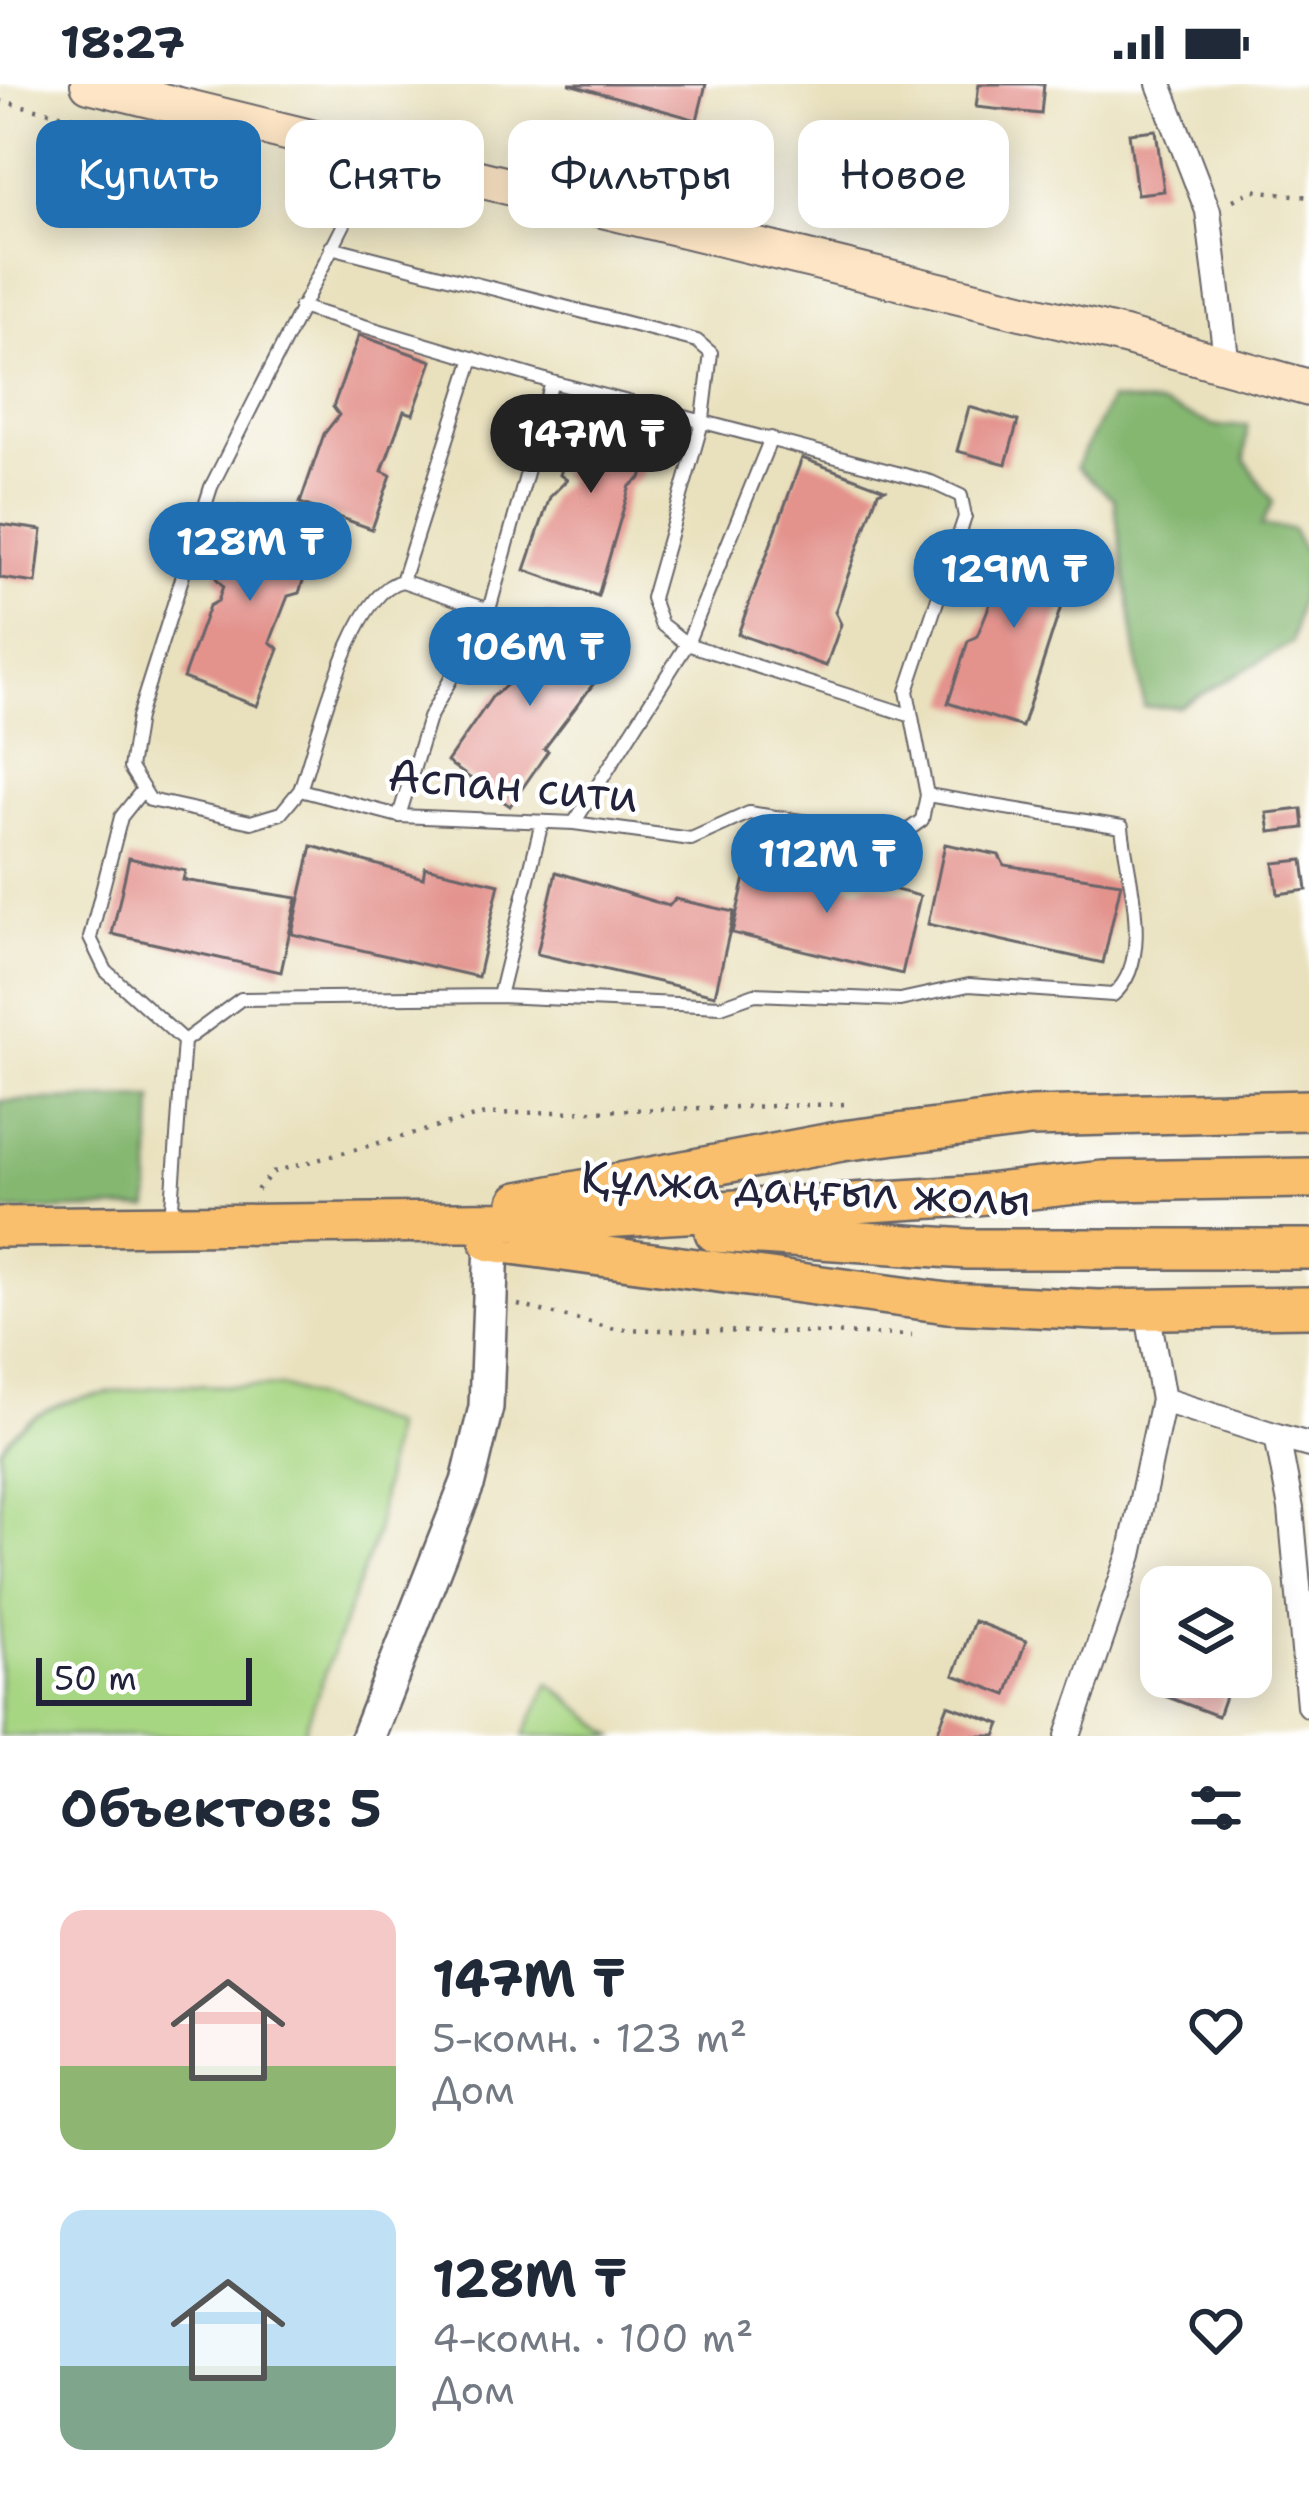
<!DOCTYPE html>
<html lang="ru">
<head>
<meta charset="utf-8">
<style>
  body { margin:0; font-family:"Shantell Sans",sans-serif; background:#f2f2f3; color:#1f2937; height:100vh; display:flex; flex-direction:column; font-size:45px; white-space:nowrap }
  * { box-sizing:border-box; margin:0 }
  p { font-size:39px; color:#747a83 }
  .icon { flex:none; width:66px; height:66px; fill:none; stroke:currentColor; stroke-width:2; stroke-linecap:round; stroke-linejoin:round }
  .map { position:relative; height:1652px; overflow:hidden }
  .sheet { display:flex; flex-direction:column; background:#fff; flex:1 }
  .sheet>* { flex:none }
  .top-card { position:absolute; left:36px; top:36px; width:1239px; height:108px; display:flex; gap:24px }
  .controls { position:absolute; left:1140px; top:1482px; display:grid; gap:24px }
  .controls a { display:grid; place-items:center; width:132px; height:132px; border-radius:24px; background:#fff; box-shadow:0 6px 30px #0003; font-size:60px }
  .scale { position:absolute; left:36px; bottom:30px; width:216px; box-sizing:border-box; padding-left:12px; border:6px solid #22223b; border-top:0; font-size:33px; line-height:42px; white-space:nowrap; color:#22223b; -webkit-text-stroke:9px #fff; paint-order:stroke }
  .price { position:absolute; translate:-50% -102px; padding:0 27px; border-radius:42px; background:#1f6fb2; color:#fff; font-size:39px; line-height:78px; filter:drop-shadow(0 3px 6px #0008) }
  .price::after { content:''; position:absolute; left:50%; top:72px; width:36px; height:27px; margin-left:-18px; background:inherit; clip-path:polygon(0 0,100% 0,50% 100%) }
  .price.current { background:#222; color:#fff }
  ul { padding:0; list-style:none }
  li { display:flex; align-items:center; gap:36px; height:300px; padding:0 60px }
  li span { display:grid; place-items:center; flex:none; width:336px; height:240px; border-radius:24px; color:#555 }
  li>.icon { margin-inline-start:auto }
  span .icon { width:144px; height:144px; fill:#fffc; stroke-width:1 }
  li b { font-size:51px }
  h2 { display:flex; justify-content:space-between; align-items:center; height:144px; padding:0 60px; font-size:51px }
  .chip { padding:0 42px; border-radius:24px; background:#fff; box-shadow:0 6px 30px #0003; font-size:42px; line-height:108px }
  .chip.current { background:#1f6fb2; color:#fff }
  .status { display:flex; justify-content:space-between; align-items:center; height:84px; padding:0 60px; background:#fff; direction:ltr }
  .status svg { height:33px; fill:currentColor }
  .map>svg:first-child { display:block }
</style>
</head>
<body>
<div class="status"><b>18:27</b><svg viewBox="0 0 49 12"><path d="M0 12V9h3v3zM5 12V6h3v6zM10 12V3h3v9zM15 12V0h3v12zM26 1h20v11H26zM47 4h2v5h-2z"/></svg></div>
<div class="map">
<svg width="1309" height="1652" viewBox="0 0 1309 1652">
  <rect width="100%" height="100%" fill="#fff"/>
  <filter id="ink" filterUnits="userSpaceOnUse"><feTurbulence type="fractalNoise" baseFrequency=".00833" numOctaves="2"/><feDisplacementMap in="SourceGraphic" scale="24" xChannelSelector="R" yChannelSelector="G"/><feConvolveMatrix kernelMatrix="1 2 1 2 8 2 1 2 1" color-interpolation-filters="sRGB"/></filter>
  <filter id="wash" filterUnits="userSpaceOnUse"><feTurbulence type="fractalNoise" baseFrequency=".004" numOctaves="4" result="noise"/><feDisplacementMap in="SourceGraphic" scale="48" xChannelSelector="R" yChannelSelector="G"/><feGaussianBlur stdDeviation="2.7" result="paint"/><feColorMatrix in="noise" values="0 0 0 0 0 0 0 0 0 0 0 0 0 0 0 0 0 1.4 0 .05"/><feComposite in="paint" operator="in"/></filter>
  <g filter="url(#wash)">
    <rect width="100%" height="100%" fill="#e9e1be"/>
    <!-- green -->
    <path fill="#a7d683" stroke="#647c5f" stroke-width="3" d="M174,1301L284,1303L392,1342L376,1451L302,1652H0V1365C40,1309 112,1309 174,1301Z
      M549,1599L615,1652H524Z"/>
    <!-- forest -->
    <path fill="#85b771" stroke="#546c56" stroke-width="3" d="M1110,316L1161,321L1219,343L1247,341L1245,376L1273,418L1261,442L1292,445L1307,474L1292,559L1179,623H1144L1114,415L1076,383Z
      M153,1014L149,1124L0,1127V1017Z"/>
    <g id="blocks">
      <!-- building -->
      <path fill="#e3928c" d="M569,0H706L697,36Z
        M979,0H1044L1041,30L976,23Z
        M1156,46L1164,107L1137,110L1129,49Z
        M359,251L432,277L413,330L404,327L382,387L391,391L372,445L300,419L324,350L339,331L333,323Z
        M584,315L658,338L641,394L630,402L598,512L525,486L550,413L567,396L560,391Z
        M969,323L1018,337L1006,380L957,367Z
        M802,374L885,405L878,408L835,528L841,540L826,582L738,550Z
        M239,422L319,448L299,509L288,512L270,558L279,565L257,622L183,594L209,522L218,517L223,502L216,494Z
        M0,440L42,446L36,499L0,494Z
        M1005,449L1077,473L1022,643L948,619L968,557L977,552L992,515L985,509Z
        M549,528L613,574L544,665L548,667L510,722L447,678L492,613L514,595L506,589Z
        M1302,725L1304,744L1270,748L1267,729Z
        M945,760L999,771L1004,781L1121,799L1103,879L928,840Z
        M312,762L423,794L425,783L499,800L478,893L292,850Z
        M750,773L859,804L869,799L920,812L902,890L732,849Z
        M129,774L185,787L183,796L297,814L281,888L112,850Z
        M1303,776L1307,806L1278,810L1274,779Z
        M556,788L669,822L675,815L734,828L715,911L537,870Z
        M974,1537L1026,1557L1007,1611L954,1591Z
        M1172,1593H1232L1218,1632L1165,1612Z
        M948,1621L1001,1640L996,1652H936Z"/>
    </g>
  </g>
  <g filter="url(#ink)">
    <use href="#blocks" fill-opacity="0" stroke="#686569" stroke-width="3"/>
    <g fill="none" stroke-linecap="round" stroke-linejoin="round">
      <!-- service casing -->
      <g stroke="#686569" stroke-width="16">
        <path id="service" d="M377,75L211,403L138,633L130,684L150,716L251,738L281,729L300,706L399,732L574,739L691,755L749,729L900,752L922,736L927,711L1122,743C1127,793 1155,875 1113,911L969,901L900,916L755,910L721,922L499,912
          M331,163L697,257L711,269L703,335L652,514L661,540L687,560L574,739
          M300,223L552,298L931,398L961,412L965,433L907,607L927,711
          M771,354L687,560L909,631
          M402,497L473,274
          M300,706C317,658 351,507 402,497L489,526L552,298
          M141,708L121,733L90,854L106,887L184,957L171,1136
          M399,732L429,634L489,526
          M184,957L241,915L499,912L542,738"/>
      </g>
      <!-- minor casing -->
      <g stroke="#686569" stroke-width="28">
        <path id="minor" d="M1159,0L1208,127L1227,281
          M1163,1316L1277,1352L1291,1425L1309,1621
          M1277,1352L1309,1361
          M1068,1652L1130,1471L1163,1316L1147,1225"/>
      </g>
      <!-- tertiary casing -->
      <g stroke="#686569" stroke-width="38">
        <path id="tertiary" d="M368,1652L468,1398L486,1323L492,1158"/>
      </g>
      <!-- secondary casing -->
      <g stroke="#686569" stroke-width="40">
        <path id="secondary" d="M89,0L1124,252L1309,304"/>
      </g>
      <!-- primary casing -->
      <g stroke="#686569" stroke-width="44">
        <path id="primary" d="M519,1118L842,1057L1030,1033L1309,1026
          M0,1143L552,1137L968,1112L1103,1097L1309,1094
          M715,1148L967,1165H1309
          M490,1157L947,1219L1098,1226L1309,1223"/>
      </g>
      <!-- path -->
      <path stroke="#686569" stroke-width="4.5" stroke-dasharray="3 9" stroke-linecap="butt" d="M0,17L119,43
        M1233,116L1254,106L1309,113
        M257,1106L273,1088L485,1030L847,1020
        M518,1221L615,1245L912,1251"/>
      <!-- service -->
      <use href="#service" stroke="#fff" stroke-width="12"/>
      <!-- minor -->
      <use href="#minor" stroke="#fff" stroke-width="24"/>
      <!-- tertiary -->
      <use href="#tertiary" stroke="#fff" stroke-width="33"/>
      <!-- secondary -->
      <use href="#secondary" stroke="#fde5c5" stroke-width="36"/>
      <!-- primary -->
      <use href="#primary" stroke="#f9bf6d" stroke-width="39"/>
    </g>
  </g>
  <g text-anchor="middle" stroke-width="9" stroke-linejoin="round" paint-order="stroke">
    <!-- street labels -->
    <g font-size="45" fill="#22223b" stroke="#fff">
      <text transform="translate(513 701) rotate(5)" y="16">Аспан сити</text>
      <text transform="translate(806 1104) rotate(3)" y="16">Құлжа даңғыл жолы</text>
    </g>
  </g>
</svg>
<div class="controls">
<a><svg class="icon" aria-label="layers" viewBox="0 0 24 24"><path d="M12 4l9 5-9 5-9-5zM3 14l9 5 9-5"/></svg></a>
</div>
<div class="scale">50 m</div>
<b class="price current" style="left:591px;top:412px">147M ₸</b>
<b class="price" style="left:250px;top:520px">128M ₸</b>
<b class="price" style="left:1014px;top:547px">129M ₸</b>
<b class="price" style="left:530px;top:625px">106M ₸</b>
<b class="price" style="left:827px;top:832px">112M ₸</b>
<div class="top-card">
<a class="chip current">Купить</a>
<a class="chip">Снять</a>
<a class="chip">Фильтры</a>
<a class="chip">Новое</a>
</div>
</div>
<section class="sheet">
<h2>Объектов: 5<svg class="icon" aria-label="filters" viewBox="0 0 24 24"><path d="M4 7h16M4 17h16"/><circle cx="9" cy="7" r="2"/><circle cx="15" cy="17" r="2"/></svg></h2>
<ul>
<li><span style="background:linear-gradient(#f6c9c9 65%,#8fb573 0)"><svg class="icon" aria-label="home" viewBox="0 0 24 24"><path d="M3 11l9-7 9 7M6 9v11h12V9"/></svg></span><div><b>147M ₸</b><p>5-комн. · 123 m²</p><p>Дом</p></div><svg class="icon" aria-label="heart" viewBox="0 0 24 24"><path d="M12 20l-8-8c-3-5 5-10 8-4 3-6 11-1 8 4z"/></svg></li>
<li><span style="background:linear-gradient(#bfe0f5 65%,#7fa58c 0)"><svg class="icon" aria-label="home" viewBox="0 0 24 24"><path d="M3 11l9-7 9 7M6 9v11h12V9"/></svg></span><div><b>128M ₸</b><p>4-комн. · 100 m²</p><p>Дом</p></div><svg class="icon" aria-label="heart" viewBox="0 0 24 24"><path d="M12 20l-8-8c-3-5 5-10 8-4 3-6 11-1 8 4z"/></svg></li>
</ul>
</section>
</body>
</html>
